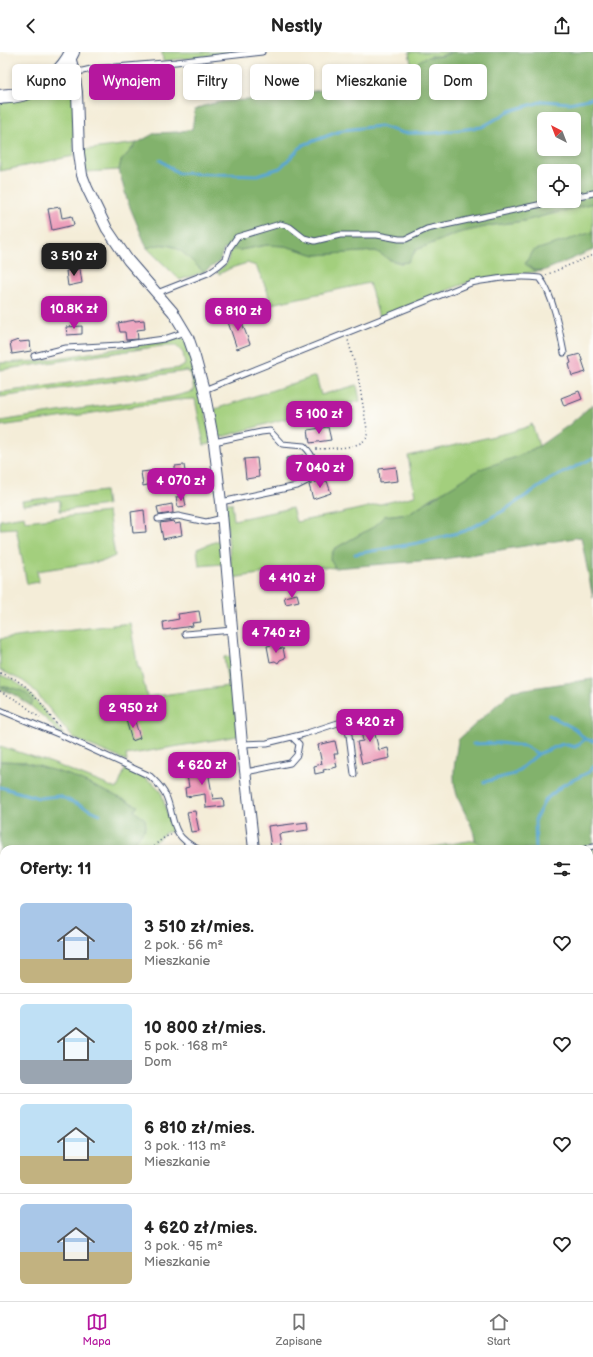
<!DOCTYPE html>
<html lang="pl">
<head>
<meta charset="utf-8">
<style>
  body { margin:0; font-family:"Balsamiq Sans",sans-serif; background:#f2f2f2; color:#222; height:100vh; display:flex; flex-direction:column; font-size:15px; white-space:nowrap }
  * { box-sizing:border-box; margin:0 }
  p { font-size:13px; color:#767676 }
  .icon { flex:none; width:22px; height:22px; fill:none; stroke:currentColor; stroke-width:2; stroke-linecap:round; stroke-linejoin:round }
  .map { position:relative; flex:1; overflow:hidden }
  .drawer { position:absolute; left:0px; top:793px; width:593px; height:456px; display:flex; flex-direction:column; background:#fff; border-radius:12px 12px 0 0; box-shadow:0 2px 6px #0003 }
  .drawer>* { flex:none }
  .banner { position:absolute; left:12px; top:12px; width:569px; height:36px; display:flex; gap:8px }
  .needle { width:26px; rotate:318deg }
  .controls { position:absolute; left:537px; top:60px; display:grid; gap:8px }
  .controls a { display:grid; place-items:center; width:44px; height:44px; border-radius:6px; background:#fff; box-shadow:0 2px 6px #0003; font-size:20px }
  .price { position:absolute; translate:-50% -34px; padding:0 9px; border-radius:8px; background:#b5179e; color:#fff; font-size:13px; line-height:26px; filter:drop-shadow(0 1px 2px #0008) }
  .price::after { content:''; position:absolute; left:50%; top:24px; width:12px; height:9px; margin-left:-6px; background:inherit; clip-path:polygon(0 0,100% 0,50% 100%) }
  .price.active { background:#222; color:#fff }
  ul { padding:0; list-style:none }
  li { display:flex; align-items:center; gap:12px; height:100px; padding:0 20px }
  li+li { border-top:1px solid #e0e0e0 }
  li span { display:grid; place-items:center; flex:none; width:112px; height:80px; border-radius:6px; color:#555 }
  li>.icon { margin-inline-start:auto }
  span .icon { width:48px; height:48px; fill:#fffc; stroke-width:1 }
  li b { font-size:17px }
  h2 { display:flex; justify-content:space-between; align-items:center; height:48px; padding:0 20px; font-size:17px }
  .pill { padding:0 14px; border-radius:6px; background:#fff; box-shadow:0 2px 6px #0003; font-size:14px; line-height:36px }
  .pill.active { background:#b5179e; color:#fff }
  header { display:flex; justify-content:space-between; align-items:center; height:52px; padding:0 20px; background:#fff; font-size:18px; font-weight:700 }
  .tab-bar { display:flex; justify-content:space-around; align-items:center; height:56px; border-top:1px solid #e0e0e0; background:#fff; font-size:11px; color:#767676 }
  .tab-bar a { display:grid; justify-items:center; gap:2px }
  .tab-bar .active { color:#b5179e }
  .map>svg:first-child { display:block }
</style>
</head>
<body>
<header><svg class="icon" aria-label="back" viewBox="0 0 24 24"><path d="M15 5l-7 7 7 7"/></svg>Nestly<svg class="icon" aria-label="share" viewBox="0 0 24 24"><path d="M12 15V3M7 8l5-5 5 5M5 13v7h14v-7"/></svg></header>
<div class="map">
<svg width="593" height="1249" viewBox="0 0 593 1249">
  <rect width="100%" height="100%" fill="#fdfcf7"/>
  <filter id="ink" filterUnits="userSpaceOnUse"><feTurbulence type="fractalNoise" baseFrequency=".025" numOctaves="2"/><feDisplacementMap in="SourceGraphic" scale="8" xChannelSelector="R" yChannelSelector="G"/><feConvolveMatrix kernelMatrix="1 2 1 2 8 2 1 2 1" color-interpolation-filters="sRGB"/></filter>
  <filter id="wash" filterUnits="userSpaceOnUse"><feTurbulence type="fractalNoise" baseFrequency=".012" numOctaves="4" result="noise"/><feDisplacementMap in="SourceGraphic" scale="16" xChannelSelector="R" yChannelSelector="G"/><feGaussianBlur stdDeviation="0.9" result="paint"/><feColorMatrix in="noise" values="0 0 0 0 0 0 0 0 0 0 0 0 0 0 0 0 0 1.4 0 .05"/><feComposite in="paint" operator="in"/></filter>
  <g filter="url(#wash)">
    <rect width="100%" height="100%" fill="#f4edd8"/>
    <!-- green -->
    <path fill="#a3cf7d" stroke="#5f7f6e" d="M162,0H245L163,9Z
      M409,0H452L441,4H430L409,23L411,11Z
      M67,23L74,48V104L0,119V51L63,24Z
      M137,91L121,109L119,118L86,120L84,98Z
      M593,151V180L532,200L534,218L543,219L474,228L379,265L369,231L271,252L267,238L256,214L247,211L231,216L219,222L217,219L226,213L232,197L240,198L267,193L285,194L316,203L376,199L390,208L401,211L408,210L416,198L458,181L494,173L524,169Z
      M157,192C185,194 185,205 204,220L180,228L147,196Z
      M184,286L200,328L211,392L204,393L195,347L176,348L80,363L0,374V369L71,358L172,345L194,339L191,322L187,319L0,345V340H3L179,316L185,313L183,301L176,294H161L0,318V311L38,309Z
      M316,324L321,343L357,333L360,349L295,364L218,386L215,357Z
      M532,372L539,394L440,441L409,461L384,464L375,474L334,497L330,507L335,516L313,514L232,526L225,454L227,451H232L234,468L292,456L296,470L342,461L415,444L408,404L507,381L527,375Z
      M104,439H105L107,453L60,459V448L23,453L22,449Z
      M108,460L115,504L104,509L37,519L39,530L27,532L16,476L0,477V468L24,464L25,469Z
      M222,487L223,512L199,514L197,497Z
      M130,571L138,616H140L147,645L228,634L224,605L231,604L238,684L126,703L127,709L73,686L32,636L23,629L0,618V587Z
      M0,623L13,628L27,638L64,683L58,681L49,670L31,654L33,649L20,638L2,635L13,642L0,637Z
      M0,694L52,711L117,737L126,715L154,732L161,739L172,779L165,781L147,797H129L146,775L134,759L137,754L25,710L0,709Z
      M475,788L479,791L482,797H420Z
      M0,825L4,827V878L0,879Z
      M593,1052V1109L589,1110V1053Z
      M0,1089L4,1091V1245H10L8,1249H0Z"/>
    <!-- forest -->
    <path fill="#82b26c" stroke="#4e7065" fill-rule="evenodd" d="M452,0H593V151L524,169L494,173L458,181L416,198L408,210L401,211L390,208L376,199L316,203L285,194L267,193L240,198L224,197L219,210L204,220C184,204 177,185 147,196L127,148L119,118L121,109L137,91L155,81L177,80L192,77L195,58C217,46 243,50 267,46C314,40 362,31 409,23L415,17V13C426,2 429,6 442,4C445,3 449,1 452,0ZM544,67H574V97H544ZM544,119H574V149H544Z
      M593,180V198L543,219L534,218L525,212L532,199Z
      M593,352V546L581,485L444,507L335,516L330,507L334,497L375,474L384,464L409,461L480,417L516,405L539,394L569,373Z
      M593,627V888L589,889V797H482L479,791L475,788C473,769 458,754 455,735C452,720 456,704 458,688L512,639Z
      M1,634C16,637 24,636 33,649L31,654Z
      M0,709L25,710L69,723L138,754L134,759L145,767L146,775L129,797H4V827L0,825Z
      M593,1190V1249H170L171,1245H589V1213L591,1211L589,1203V1191Z"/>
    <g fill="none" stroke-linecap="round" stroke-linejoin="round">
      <!-- stream -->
      <path stroke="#5aa7d3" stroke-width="3" d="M160,108L178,121L257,123L280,116L303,93L343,78L380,74L403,81H434L482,75L510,59L544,49L569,51L593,46
        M355,502L418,491L465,479L503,459L551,427L593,406
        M549,663L575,677L585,687
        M473,692L499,691L525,694L538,702
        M484,730L514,722L538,702L563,692L575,695L585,687L593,689
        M0,735L39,746L59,744L100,762
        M536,797L535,768L545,748L563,733L589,720L593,715
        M391,1249L411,1245L431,1249
        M578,1249L593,1248"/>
    </g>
    <g id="blocks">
      <!-- building -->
      <path fill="#eb96b5" d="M60,155L62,166L72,164L74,173L52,178L48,157Z
        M80,217L82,231L68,234L66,219Z
        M239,263L250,292L237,297L227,267Z
        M135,268V269L144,268L145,277L137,278L138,287L126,288L125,280H120L118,271Z
        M82,274V282L67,283L66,275Z
        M18,288L20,290L30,289L31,299L12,302L10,291Z
        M580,302L586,320L572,324L569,312L571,311L569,305Z
        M579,339L582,347L564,354L561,346Z
        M328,375L331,388L310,391L308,378Z
        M303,403L306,423L289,426L286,406Z
        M257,406L259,425L246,427L244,407Z
        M184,413L186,426L168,430L167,419L175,418V414Z
        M396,415L398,429L380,431L379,417Z
        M150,419L152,432L143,434L141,420Z
        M319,429L320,431L327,429L331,441L313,447L309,433Z
        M184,444L186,454L178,455L176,445Z
        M172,452L173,461L159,463L157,455Z
        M144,458L146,480L133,481L131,460Z
        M174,469L175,472L180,471L182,483L163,487L160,471Z
        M297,542L299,549L286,552L284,545Z
        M199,559L201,570L192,571L193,574L164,578L163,570L179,567L178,562Z
        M276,592L277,597L283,596L285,606L280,608L278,611L275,609L270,610L267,594Z
        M370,663L379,698L388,696L390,706L362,712L357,690L363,689L358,666Z
        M134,666L140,686L132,689L126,668Z
        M335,689L338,702H334L337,715L323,718L324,720L315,722L314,714L322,712L318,693Z
        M210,713L212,724L209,725L213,747L223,746L224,754L206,756L205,742L186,745L185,736L189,735L186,718Z
        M195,759L199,779L191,780L187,760Z
        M307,770L308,778L279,782L281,794L271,795L268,774L276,773V774Z"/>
    </g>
  </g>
  <g filter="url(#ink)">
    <use href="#blocks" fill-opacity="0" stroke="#3c4c70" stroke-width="1"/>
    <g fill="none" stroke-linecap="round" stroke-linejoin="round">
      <!-- lane casing -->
      <g stroke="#3c4c70" stroke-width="7">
        <path id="lane" d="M74,21L91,17L176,10L262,0
          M574,145L593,141
          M157,241L208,221L218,214L226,207L230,195L237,185L280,172L290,175L304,186L315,189L340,183H377L399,187H406L427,177L556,149
          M34,304L66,296L120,293L164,287L185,280
          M204,338L471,231C493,227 517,223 540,226C553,242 560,280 564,301
          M214,390L261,380L270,379L282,392L304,394C316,406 316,413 309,428L297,434L221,450
          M158,430L166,437L219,432
          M158,467L178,464L206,470L223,466
          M185,582L233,578
          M0,658L63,684L150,724C156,730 163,736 166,744C176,768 169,783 198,797
          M242,692L267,691L304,682L338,671H345L349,683L354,722
          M246,720L290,711L297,703L299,692L292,685
          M585,797L593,794
          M589,887L593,898
          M589,956H593"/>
      </g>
      <!-- street casing -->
      <g stroke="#3c4c70" stroke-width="12">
        <path id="street" d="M70,5L74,19L77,40L79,101L82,123L87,136L107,177L128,208L173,260L188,285L195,305L204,338L214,391L221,450L242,692L254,797
          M132,1249L134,1245
          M170,1249L171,1245"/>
      </g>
      <!-- secondary casing -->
      <g stroke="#3c4c70" stroke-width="16">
        <path id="secondary" d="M0,45C8,44 18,44 25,41C44,35 64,18 72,0"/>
      </g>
      <!-- path -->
      <path stroke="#3c4c70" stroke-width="1.5" stroke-dasharray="1 3" stroke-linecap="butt" d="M546,223L593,203
        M316,397C329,396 363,398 368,383L358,324L348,288
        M0,621L15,627L25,634L39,648L49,663L61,676
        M0,639L20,650L40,666
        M151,797C157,791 163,785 171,783
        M0,882L4,881
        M0,1086L4,1088"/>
      <!-- lane -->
      <use href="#lane" stroke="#fff" stroke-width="5"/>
      <!-- street -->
      <use href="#street" stroke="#fff" stroke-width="10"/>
      <!-- secondary -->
      <use href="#secondary" stroke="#fff" stroke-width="14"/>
    </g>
  </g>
</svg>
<div class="controls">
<a><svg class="needle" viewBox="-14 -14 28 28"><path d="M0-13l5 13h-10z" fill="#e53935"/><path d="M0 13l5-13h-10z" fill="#767676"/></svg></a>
<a><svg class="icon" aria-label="locate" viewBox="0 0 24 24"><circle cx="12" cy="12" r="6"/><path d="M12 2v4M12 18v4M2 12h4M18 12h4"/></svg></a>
</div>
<b class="price active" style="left:74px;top:225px">3 510 zł</b>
<b class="price" style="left:74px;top:278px">10.8K zł</b>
<b class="price" style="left:238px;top:280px">6 810 zł</b>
<b class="price" style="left:319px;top:383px">5 100 zł</b>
<b class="price" style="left:320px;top:437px">7 040 zł</b>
<b class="price" style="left:181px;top:450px">4 070 zł</b>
<b class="price" style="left:292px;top:547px">4 410 zł</b>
<b class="price" style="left:276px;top:602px">4 740 zł</b>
<b class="price" style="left:133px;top:677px">2 950 zł</b>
<b class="price" style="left:370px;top:691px">3 420 zł</b>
<b class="price" style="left:202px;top:734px">4 620 zł</b>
<div class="banner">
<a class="pill">Kupno</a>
<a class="pill active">Wynajem</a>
<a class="pill">Filtry</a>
<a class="pill">Nowe</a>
<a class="pill">Mieszkanie</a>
<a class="pill">Dom</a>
</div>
<section class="drawer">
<h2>Oferty: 11<svg class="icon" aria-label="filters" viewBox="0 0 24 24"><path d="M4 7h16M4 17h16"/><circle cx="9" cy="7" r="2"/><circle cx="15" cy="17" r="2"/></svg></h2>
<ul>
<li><span style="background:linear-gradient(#a9c7e8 70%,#c2b280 0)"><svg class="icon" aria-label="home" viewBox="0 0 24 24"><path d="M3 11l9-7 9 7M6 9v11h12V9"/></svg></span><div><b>3 510 zł/mies.</b><p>2 pok. · 56 m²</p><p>Mieszkanie</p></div><svg class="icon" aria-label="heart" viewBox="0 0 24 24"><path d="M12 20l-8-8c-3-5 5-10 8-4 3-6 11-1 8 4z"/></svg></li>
<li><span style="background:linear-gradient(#bfe0f5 70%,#9aa5b1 0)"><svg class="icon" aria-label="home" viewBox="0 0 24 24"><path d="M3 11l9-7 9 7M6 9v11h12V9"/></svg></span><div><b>10 800 zł/mies.</b><p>5 pok. · 168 m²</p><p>Dom</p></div><svg class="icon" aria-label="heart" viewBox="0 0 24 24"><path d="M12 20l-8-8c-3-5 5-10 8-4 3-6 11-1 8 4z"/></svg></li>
<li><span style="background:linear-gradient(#bfe0f5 65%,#c2b280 0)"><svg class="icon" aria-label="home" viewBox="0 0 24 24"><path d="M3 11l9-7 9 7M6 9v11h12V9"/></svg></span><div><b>6 810 zł/mies.</b><p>3 pok. · 113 m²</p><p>Mieszkanie</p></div><svg class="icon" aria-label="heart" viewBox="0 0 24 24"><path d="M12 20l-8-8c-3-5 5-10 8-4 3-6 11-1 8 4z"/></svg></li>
<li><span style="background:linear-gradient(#a9c7e8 60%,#c2b280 0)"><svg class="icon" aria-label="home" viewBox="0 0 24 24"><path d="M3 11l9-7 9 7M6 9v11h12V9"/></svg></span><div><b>4 620 zł/mies.</b><p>3 pok. · 95 m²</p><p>Mieszkanie</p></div><svg class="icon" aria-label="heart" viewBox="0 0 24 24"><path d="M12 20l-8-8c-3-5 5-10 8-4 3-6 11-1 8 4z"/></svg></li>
</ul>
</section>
</div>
<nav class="tab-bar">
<a class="active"><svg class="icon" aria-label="map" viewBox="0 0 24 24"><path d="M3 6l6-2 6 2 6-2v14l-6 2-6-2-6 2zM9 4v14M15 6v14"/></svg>Mapa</a>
<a><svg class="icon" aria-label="saved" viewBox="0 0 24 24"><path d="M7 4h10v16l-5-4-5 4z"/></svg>Zapisane</a>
<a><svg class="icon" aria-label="home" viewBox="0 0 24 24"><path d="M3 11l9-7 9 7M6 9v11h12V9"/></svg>Start</a>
</nav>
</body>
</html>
